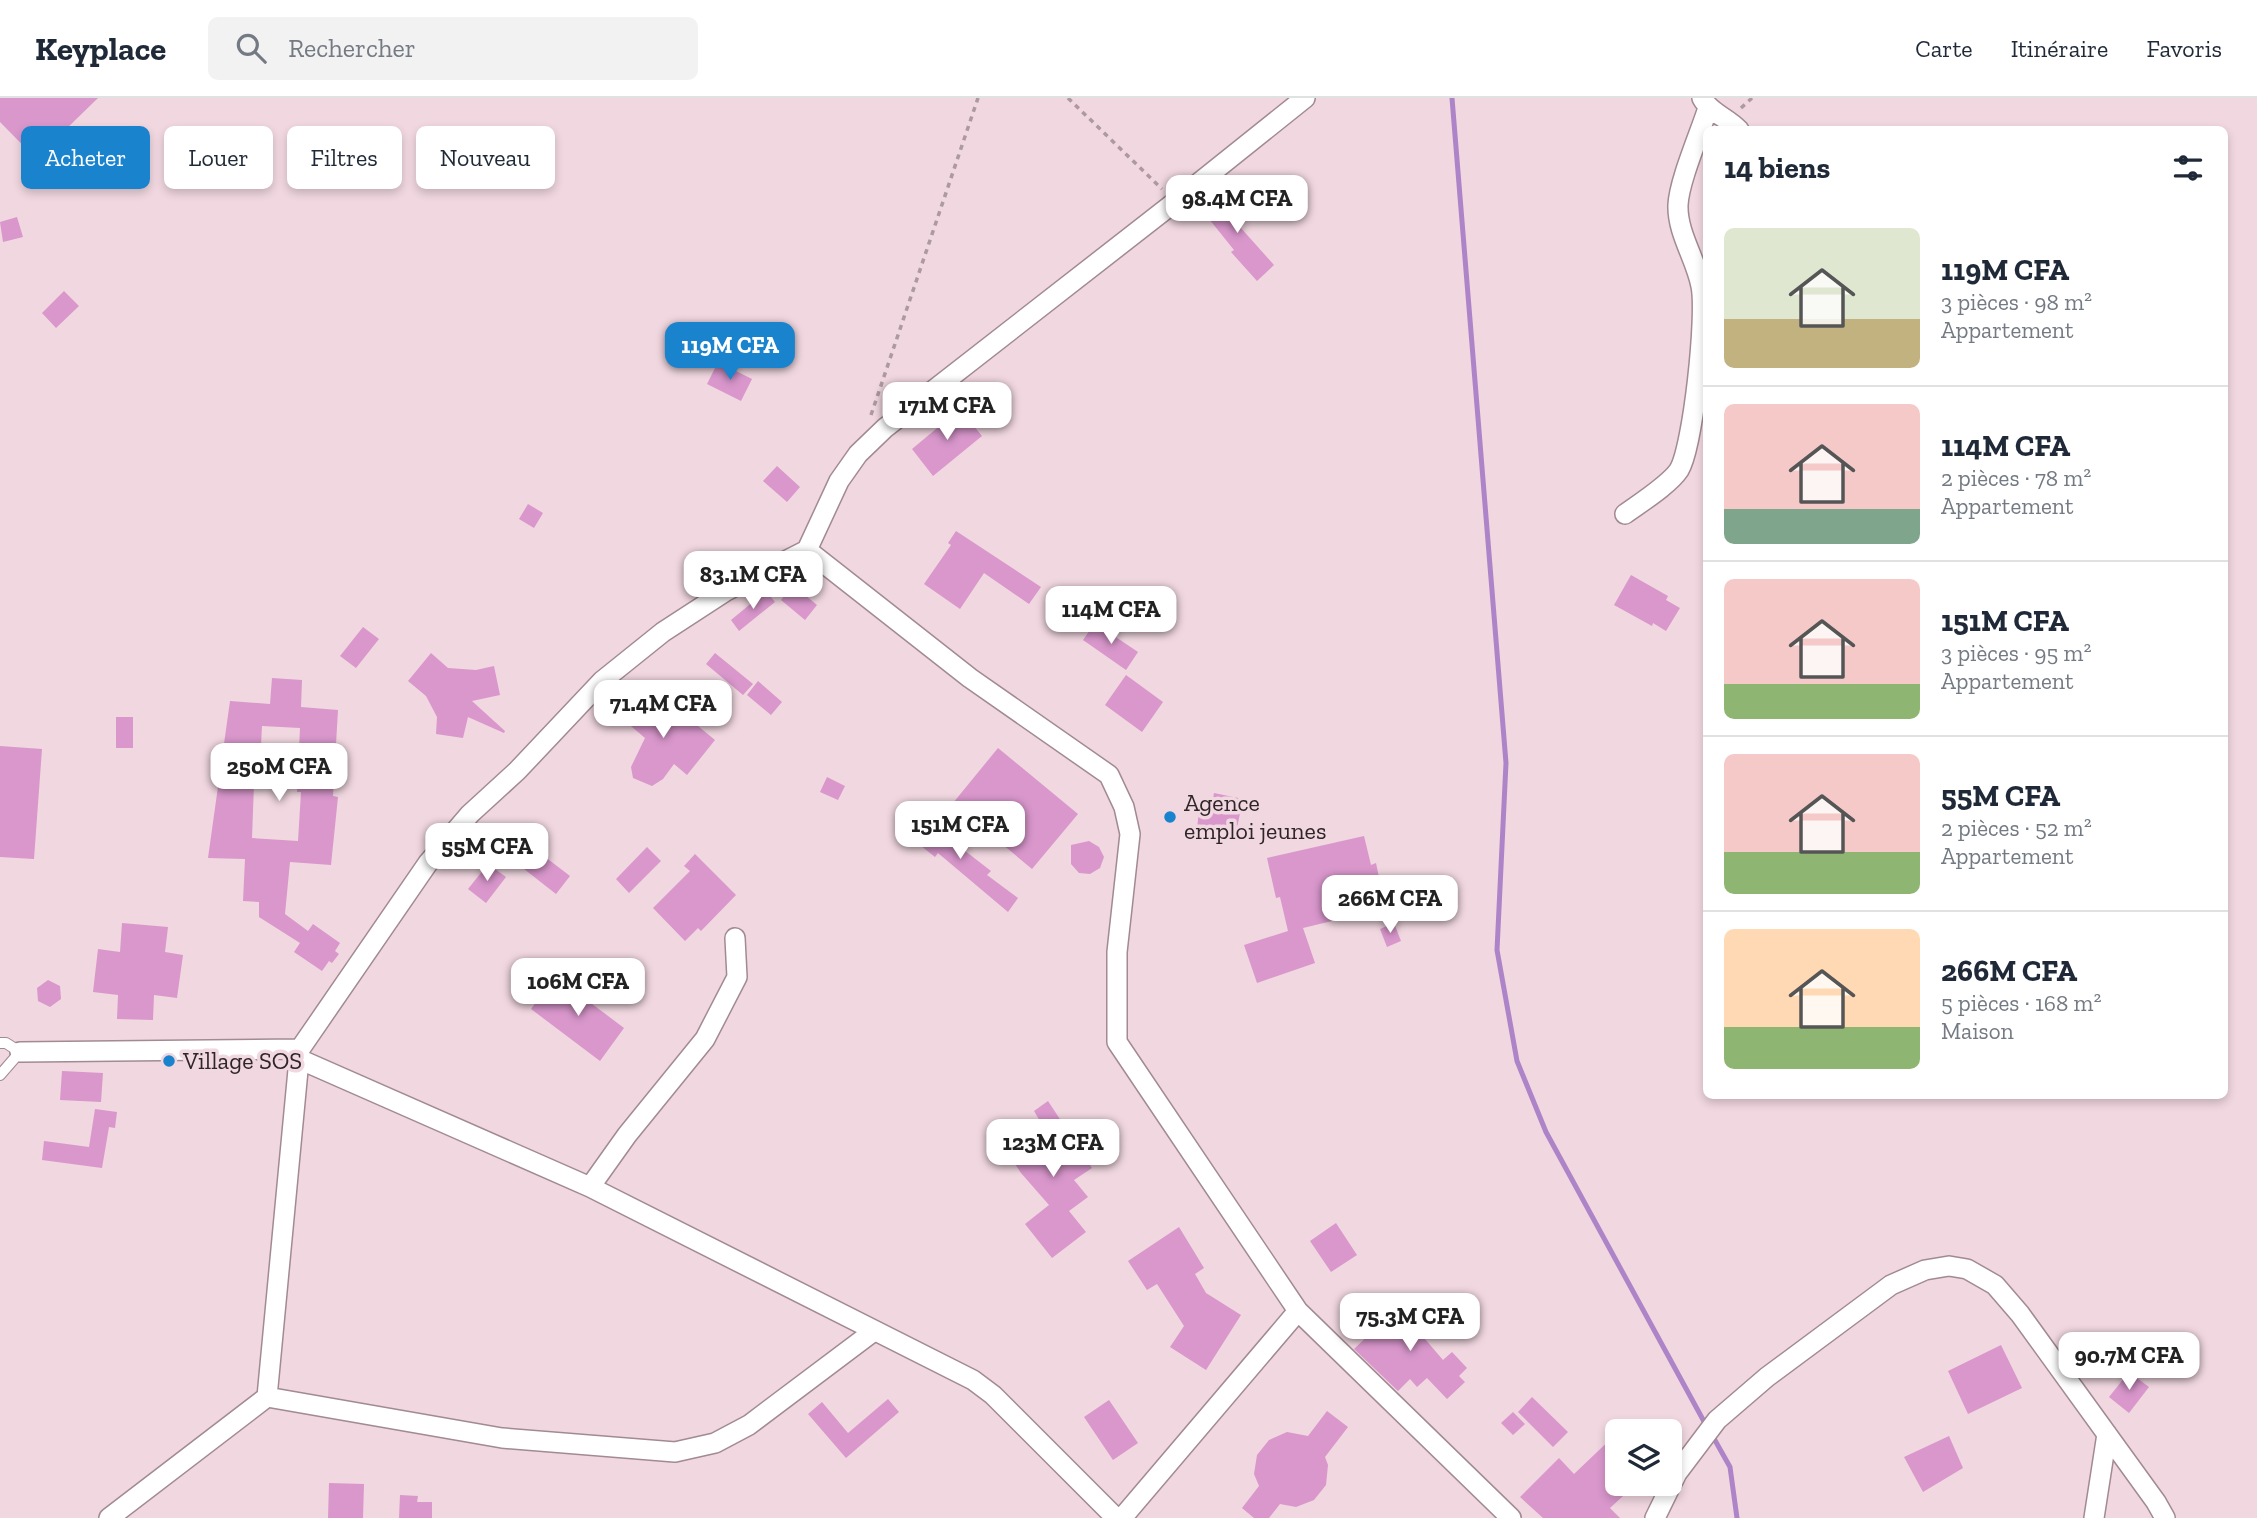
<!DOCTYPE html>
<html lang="fr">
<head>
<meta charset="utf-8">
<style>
  body { margin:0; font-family:"Zilla Slab",serif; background:#f2f2f3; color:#1f2937; height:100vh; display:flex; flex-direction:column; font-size:26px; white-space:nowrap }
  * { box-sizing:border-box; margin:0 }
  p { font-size:23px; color:#747a83 }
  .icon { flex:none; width:38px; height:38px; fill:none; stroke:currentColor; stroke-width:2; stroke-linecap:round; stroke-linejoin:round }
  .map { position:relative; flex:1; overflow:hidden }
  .sheet { position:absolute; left:1703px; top:28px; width:525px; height:973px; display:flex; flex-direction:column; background:#fff; border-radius:10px; box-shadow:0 4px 10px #0003 }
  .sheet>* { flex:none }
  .banner { position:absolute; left:21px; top:28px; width:665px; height:63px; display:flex; gap:14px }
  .fabs { position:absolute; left:1605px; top:1321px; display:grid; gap:14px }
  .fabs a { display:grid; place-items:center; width:77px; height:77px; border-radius:10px; background:#fff; box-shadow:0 4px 10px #0003; font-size:35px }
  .price { position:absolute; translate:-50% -60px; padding:0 16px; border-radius:14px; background:#fff; color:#222; font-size:23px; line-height:46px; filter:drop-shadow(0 2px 4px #0008) }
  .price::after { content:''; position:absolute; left:50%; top:42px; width:21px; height:16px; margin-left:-10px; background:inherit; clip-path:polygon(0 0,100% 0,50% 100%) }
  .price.selected { background:#1a83cd; color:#fff }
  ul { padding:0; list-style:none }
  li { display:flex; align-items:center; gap:21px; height:175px; padding:0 21px }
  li+li { border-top:2px solid #e0e1e3 }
  li span { display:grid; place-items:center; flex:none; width:196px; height:140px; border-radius:10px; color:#555 }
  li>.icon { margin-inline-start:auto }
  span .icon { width:84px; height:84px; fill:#fffc; stroke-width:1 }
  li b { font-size:30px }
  h2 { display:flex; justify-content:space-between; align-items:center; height:84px; padding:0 21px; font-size:30px }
  .chip { padding:0 24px; border-radius:10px; background:#fff; box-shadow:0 4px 10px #0003; font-size:24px; line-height:63px }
  .chip.selected { background:#1a83cd; color:#fff }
  header { display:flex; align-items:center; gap:42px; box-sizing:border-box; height:98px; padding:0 35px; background:#fff; border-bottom:2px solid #e0e1e3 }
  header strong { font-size:33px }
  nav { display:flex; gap:38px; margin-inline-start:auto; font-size:24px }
  .search { width:490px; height:63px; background:#f2f2f3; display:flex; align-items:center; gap:18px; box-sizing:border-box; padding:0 24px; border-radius:10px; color:#747a83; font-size:26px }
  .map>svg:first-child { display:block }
</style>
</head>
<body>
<header>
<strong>Keyplace</strong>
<div class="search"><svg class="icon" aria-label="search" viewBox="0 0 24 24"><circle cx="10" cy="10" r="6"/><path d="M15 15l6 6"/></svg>Rechercher</div>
<nav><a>Carte</a><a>Itinéraire</a><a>Favoris</a></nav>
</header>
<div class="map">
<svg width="2257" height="1420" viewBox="0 0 2257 1420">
  <rect width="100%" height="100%" fill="#f1d7e0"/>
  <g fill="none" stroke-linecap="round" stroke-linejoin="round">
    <!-- stream -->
    <path stroke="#ad84c7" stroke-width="5" d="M1452,0L1506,665L1497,852L1517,963L1546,1034L1707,1329
      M1712,1337L1730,1369L1737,1420"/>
  </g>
  <!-- building -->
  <path fill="#d997cc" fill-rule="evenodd" d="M0,0H98L62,35L86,59L60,85L0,24Z
    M1225,91L1242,111L1232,120L1274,167L1257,183L1231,154L1234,152L1201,111Z
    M17,119L23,139L3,144L0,124Z
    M64,193L79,208L56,230L42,215Z
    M718,264L752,281L741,303L707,286Z
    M960,311L982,338L933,378L912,351Z
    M777,368L800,389L787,404L763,383Z
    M528,406L543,415L534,430L519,421Z
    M956,433L1041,489L1029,506L984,475L960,511L924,486L951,447L948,445Z
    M1631,477L1668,498L1666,502L1680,510L1666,533L1653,525L1652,528L1614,507Z
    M793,487L817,507L805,522L781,502Z
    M766,493L775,504L739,533L731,522Z
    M1095,525L1138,554L1126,572L1083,542Z
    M363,529L379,541L356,570L340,558Z
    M431,555L448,570L476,572L494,568L500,597L472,603L505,633L504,635L468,619L463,640L436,636L437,619L426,598L408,583Z
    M715,555L753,586L743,597L706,566Z
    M1126,577L1163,604L1142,634L1105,607Z
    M272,580L302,582L301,609L338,612L333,698L338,699L331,767L290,764L285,816L308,833L313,826L340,845L335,853L339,856L332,865L329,863L322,873L294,854L300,845L259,819V804L243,803L245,761L208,760L230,603L270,606ZM262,628L300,630L297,694H301L298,743L252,740L254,686H259Z
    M758,583L782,604L771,617L747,597Z
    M640,591L681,627L687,619L715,642L687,677L674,666L663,681L652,688L633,680L631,669L645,640L618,617Z
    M116,619H133V650H116Z
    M0,648L42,651L34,761L0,759Z
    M998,650L1078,716L1032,771L953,705Z
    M827,679L845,688L838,702L820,694Z
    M1214,695L1243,701L1234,744L1196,739L1199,713L1210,715Z
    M920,718L991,773L987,777L1018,800L1008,814L938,755L935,759L906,736Z
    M1364,738L1371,767L1376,765L1380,784H1375L1376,792L1327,803L1332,823L1303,830L1315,865L1257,885L1244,847L1288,833L1280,799L1276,800L1267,760Z
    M523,742L570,778L556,796L510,760Z
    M1089,743L1099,749L1104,759L1100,770L1090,776L1079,775L1071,766V747Z
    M647,749L661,763L629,795L616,781Z
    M695,756L736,797L701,833L698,830L685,843L653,810L690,773L684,768Z
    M488,766L506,779L486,805L468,791Z
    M122,825L168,829L165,854L183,857L177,900L154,897L153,922L117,921L118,897L93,894L98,851L120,854Z
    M1394,825L1401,843L1387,849L1380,831Z
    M555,878L624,930L600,963L531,911Z
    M48,882L60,888L61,901L50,909L38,903L37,890Z
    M62,973L103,975L101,1004L60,1002Z
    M1048,1003L1092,1070L1074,1082L1088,1099L1069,1113L1086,1134L1052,1160L1025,1126L1049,1107L1021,1075L1009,1057L1022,1049L1016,1040L1040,1023L1034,1013Z
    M95,1011L117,1014L115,1030L109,1029L102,1070L42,1062L44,1043L89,1049Z
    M1336,1125L1357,1157L1331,1174L1310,1143Z
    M1179,1129L1204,1170L1195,1176L1206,1195L1241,1217L1206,1272L1170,1249L1184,1228L1157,1186L1147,1192L1128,1163Z
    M1405,1202L1433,1233L1425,1241L1443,1262L1452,1254L1467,1270L1459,1278L1465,1284L1447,1301L1427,1280L1417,1289L1410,1281L1398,1293L1354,1251Z
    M2001,1247L2022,1290L1968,1316L1948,1273Z
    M2129,1274L2149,1289L2129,1315L2109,1299Z
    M1532,1299L1568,1334L1553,1349L1518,1314Z
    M888,1301L899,1314L846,1360L808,1316L822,1304L848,1335Z
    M1109,1302L1138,1345L1113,1362L1084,1319Z
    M1327,1313L1348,1329L1325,1359L1328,1367L1326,1387L1314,1402L1296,1409L1280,1406L1269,1420H1254L1242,1410L1259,1388L1254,1376L1257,1357L1269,1342L1287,1334L1308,1338Z
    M1513,1314L1525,1326L1513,1337L1501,1325Z
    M1617,1335V1386H1636L1610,1410L1620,1420H1543L1520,1399L1559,1360L1574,1376Z
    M1949,1338L1963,1370L1923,1394L1904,1359Z
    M329,1385L364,1386L363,1420H328Z
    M400,1397L418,1398L417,1404H432V1420H399Z"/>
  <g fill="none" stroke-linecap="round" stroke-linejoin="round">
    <!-- service casing -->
    <g stroke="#a28a92" stroke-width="12">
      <path id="service" d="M0,945H6L20,954L0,977"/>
    </g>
    <!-- minor casing -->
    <g stroke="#a28a92" stroke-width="22">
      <path id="minor" d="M1702,0C1710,15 1727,19 1739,32
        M1625,416C1640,405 1669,387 1679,372C1693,349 1707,217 1701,188C1696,161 1677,135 1678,107C1679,83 1700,35 1708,10
        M807,452L839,383L858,356L885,330L1175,104L1305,0
        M20,954L300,951
        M299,961L590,1089L973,1282L993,1297L1116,1420
        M590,1089L627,1037L705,941L737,879L735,840
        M267,1299L502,1340L675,1354L715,1345L749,1327L874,1233
        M109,1420L267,1299L300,951L428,765L470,716L517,673L602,583L663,534L726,493L807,452L970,580L1109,677L1124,709L1130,736L1117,854V944L1298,1213L1511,1420
        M1122,1420L1298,1213
        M1655,1420L1677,1375L1717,1322L1767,1279L1891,1187L1925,1172L1949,1168L1967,1171L1995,1187L2020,1216L2156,1404L2165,1420
        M2094,1420L2107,1336"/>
    </g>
    <!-- path -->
    <path stroke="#ad99a0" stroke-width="3.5" stroke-dasharray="5 5" stroke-linecap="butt" d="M1068,0L1162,91
      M1741,10L1752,0
      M871,317L978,0"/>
    <!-- service -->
    <use href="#service" stroke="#fff" stroke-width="10"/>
    <!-- minor -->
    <use href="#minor" stroke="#fff" stroke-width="19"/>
  </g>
  <!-- markers -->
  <g fill="#1a83cd" stroke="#f1d7e0" stroke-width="2.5">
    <circle cx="1170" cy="719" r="7"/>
    <circle cx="169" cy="963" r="7"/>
  </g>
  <g text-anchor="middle" stroke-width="7" stroke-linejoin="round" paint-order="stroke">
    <!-- poi labels -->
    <g font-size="24" fill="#2e2528" stroke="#f1d7e0" text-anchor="start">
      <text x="1184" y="713">Agence<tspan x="1184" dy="28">emploi jeunes</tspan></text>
      <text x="183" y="971">Village SOS</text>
    </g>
  </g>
</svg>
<div class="fabs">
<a><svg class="icon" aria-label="layers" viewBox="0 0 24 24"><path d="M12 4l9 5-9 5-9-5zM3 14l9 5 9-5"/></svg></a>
</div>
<b class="price" style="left:1237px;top:137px">98.4M CFA</b>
<b class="price selected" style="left:730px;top:284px">119M CFA</b>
<b class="price" style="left:947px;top:344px">171M CFA</b>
<b class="price" style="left:753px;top:513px">83.1M CFA</b>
<b class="price" style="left:1111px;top:548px">114M CFA</b>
<b class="price" style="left:663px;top:642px">71.4M CFA</b>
<b class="price" style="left:279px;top:705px">250M CFA</b>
<b class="price" style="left:960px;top:763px">151M CFA</b>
<b class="price" style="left:487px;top:785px">55M CFA</b>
<b class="price" style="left:1390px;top:837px">266M CFA</b>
<b class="price" style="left:578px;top:920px">106M CFA</b>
<b class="price" style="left:1053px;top:1081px">123M CFA</b>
<b class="price" style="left:1410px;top:1255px">75.3M CFA</b>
<b class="price" style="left:2129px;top:1294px">90.7M CFA</b>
<div class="banner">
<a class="chip selected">Acheter</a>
<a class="chip">Louer</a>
<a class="chip">Filtres</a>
<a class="chip">Nouveau</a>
</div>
<section class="sheet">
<h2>14 biens<svg class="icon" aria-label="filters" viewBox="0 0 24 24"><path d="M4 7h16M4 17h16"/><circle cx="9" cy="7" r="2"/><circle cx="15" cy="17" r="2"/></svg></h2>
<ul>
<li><span style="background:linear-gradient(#dfe7d0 65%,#c2b280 0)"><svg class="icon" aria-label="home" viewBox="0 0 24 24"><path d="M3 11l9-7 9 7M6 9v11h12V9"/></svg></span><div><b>119M CFA</b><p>3 pièces · 98 m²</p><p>Appartement</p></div></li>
<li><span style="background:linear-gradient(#f6c9c9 75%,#7fa58c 0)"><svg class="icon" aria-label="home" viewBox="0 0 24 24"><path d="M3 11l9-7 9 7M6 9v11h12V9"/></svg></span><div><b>114M CFA</b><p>2 pièces · 78 m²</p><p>Appartement</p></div></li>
<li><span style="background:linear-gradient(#f6c9c9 75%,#8fb573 0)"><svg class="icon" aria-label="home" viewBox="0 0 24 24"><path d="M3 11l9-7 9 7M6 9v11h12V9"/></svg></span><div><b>151M CFA</b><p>3 pièces · 95 m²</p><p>Appartement</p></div></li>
<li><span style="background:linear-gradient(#f6c9c9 70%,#8fb573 0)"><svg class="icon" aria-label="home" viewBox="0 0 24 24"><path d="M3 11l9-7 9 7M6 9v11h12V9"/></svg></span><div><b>55M CFA</b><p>2 pièces · 52 m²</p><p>Appartement</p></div></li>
<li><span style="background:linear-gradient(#ffd9b3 70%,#8fb573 0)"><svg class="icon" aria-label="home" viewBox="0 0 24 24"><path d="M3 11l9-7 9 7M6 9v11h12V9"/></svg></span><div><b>266M CFA</b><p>5 pièces · 168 m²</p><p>Maison</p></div></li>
</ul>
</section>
</div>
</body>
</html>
